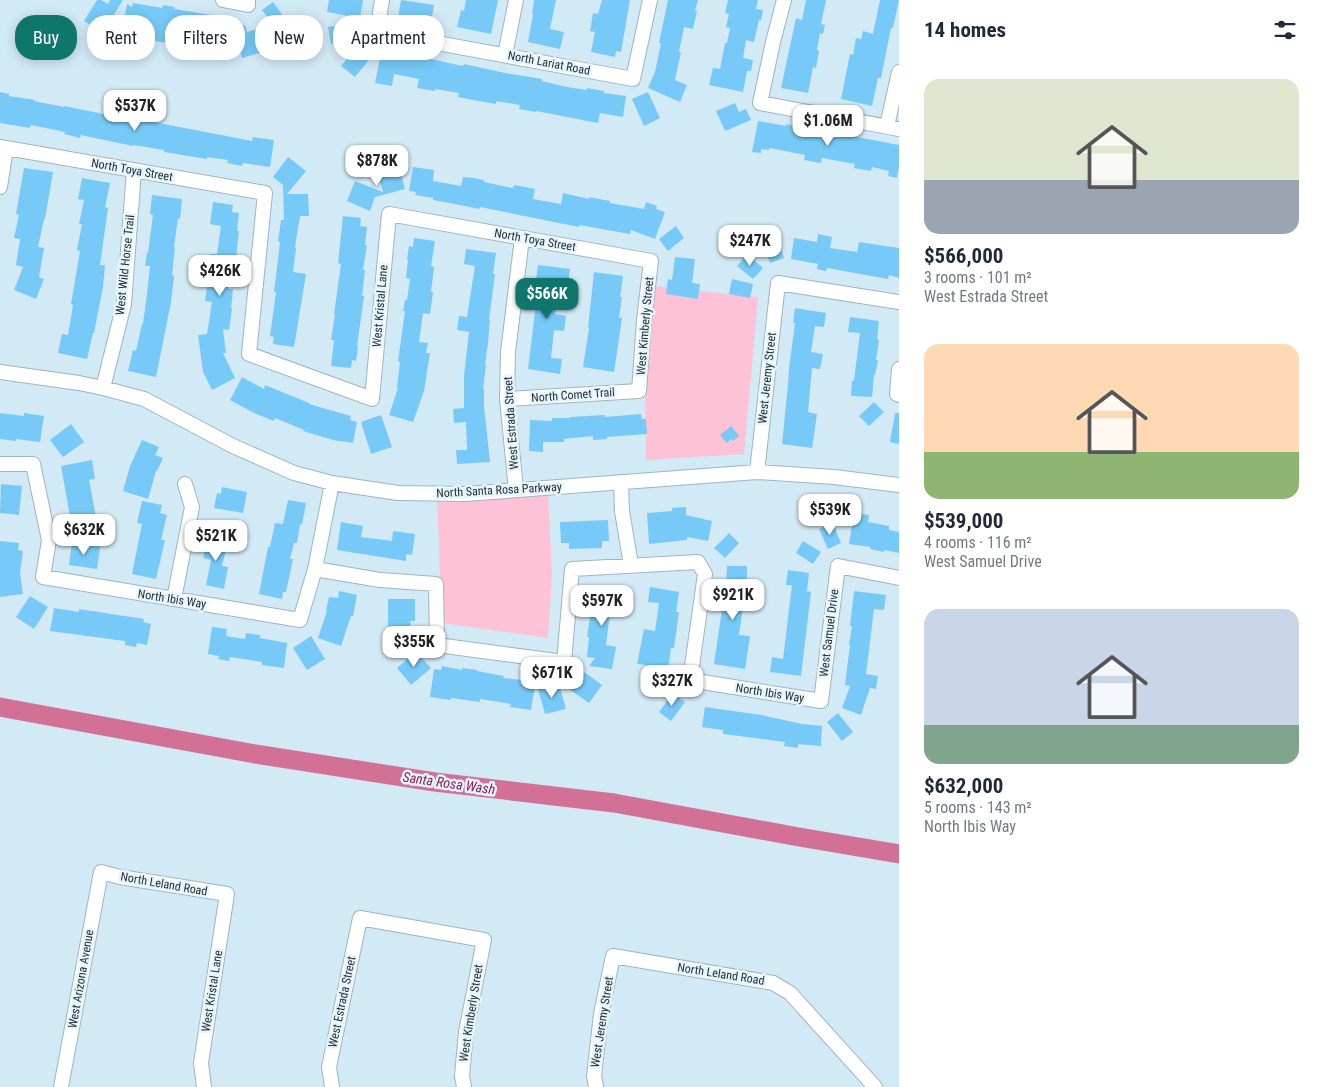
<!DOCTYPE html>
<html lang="en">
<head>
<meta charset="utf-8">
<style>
  body { margin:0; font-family:"Roboto Condensed",sans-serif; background:#f6f6f7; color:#1f2937; height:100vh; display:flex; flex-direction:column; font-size:19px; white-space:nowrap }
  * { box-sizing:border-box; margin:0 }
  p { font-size:16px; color:#747a83 }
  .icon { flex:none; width:28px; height:28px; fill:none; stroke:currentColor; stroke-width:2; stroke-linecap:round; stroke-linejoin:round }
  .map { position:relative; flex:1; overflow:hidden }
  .drawer { display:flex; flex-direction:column; background:#fff; width:425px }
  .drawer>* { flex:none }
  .guide { position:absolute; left:15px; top:15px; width:475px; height:45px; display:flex; gap:10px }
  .price { position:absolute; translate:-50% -42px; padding:0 11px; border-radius:10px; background:#fff; color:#222; font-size:16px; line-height:32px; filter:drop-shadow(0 1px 2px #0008) }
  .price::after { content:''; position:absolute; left:50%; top:30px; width:15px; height:11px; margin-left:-8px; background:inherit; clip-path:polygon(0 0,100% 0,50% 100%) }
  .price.selected { background:#0f766e; color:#fff }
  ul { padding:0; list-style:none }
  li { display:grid; align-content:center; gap:10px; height:265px; padding:0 25px }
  li span { display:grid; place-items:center; height:155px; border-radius:15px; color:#555 }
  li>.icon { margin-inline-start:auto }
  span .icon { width:90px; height:90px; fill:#fffc; stroke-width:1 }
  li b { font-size:21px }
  h2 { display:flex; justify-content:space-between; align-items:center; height:60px; padding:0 25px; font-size:21px }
  .tag { padding:0 18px; border-radius:20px; background:#fff; box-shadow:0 2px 12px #0003; font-size:18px; line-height:45px }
  .tag.selected { background:#0f766e; color:#fff }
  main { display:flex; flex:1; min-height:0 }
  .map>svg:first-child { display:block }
</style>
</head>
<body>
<main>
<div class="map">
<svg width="899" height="1087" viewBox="0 0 899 1087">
  <rect width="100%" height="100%" fill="#d2e9f6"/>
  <!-- green -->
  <path fill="#fdc2d5" d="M653,286L758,297L744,454L646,460L645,381Z
    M548,493L552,574L548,638L442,623L437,498Z"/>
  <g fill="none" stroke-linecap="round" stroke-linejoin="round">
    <!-- river -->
    <path stroke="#d27195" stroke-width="19" d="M0,707L255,754L435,782L614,803L799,837L899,854"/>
  </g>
  <!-- building -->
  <path fill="#77caf7" d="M97,0H101L108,4L110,0H123L105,29L102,27L100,31L84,21Z
    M329,0H363L360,18L327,12Z
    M401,0L434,5L431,23L398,18Z
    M466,0H498L491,34L457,27L461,10L464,11Z
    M534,0H556L550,29L564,32L560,49L528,42L533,14H532Z
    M602,0H630L621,52L616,51L615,57L591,52L595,32L590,31L593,13L598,14Z
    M668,0H698L695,11H697L693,29L684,27L679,52H681L675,80L687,85L680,102L648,88L655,72L661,43H659Z
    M728,0H758L756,9L763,10L761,20H759L754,42L746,40L743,58L753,60L751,71H747L743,92L709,85L713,68L720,69L725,43H727L730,28L726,27L729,14L725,13Z
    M806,0H826L821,24L825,25L823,34L820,33L817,50L819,51L816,68L813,67L808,93L781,88L796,18L802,20Z
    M880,0H899L893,28H891L881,78H878L872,106L841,99L850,54L853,55L856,38L861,39L863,31L873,34Z
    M273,2L292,28L275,41L264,26L271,21L262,10Z
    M133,3L162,8L163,5L175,7L174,9L225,17L219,52L197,48L198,45L169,40L168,43L147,40V38L122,33L127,4L132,7Z
    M359,21L362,38L331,44L328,27Z
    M245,25L247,32L257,29L263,52L242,58L234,28Z
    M363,40L376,51L355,77L341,66Z
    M381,53L402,57L403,53L463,66L464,64L478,67L505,73L542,79V81L567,87L587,90V88L604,91V93L626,96L623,117L600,113L598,123L536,111V112L519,109L520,105L496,101V104L473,100L458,97L459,93L435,89V91L417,88L419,79L394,74L392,86L375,83Z
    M0,92L9,94V96L35,100L34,101L64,107V106L118,117L119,113L138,116V119L252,141L253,137L274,140L270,167L243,163L242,166L227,163L228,160L207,157V159L164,152V150L133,145V146L81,135L80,138L64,134L65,132L31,125L30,128L0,123Z
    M648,92L660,118L644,126L632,99Z
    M735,103L739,112L746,109L751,120L725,131L716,111Z
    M758,121L786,126V124L803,128V129L836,135V133L899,145V166L897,178L888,176L889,171L872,167L871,171L854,168L855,164L822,158L821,163L804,160L805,155L770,148L769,150L761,149V153L752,152Z
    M288,157L306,171L287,194H308L309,216H300L295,247L296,248L293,272L306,274L294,347L273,344L274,337L270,336L276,292H274L280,242L278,241L281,220H284L283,185L273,177Z
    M398,163L405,189L375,197L370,211L347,201L355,181L383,192L377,169Z
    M413,167L434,170L433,181L461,186L463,177L474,178L484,180V182L513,188L514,185L535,189L533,199L561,204L563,193L589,199V197L610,201V203L644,209L646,202L657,206L656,209L665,212L655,239L631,230L630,234L579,225V227L480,207L479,209L465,206L433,200V198L415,195L416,192L409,191Z
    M24,168L53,172L45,219H44L38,247L44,248L39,277L44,279L36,299L14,290L23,267L16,265L20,239L14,238L19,215L16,214Z
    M82,178L110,183L105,207L108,208L100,265H105L103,287L94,333H93L87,359L58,353L62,334L68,335L73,305L71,304L80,251L77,250L82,224H79L84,200L78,199Z
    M152,195L182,199L180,219L178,218L174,247H175L172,275L174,276L171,302L156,377L128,371L133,350L136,351L142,324H143L147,294L150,266H145L147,252L148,253L153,215L150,214Z
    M213,202L233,205L232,212L239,213L237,231H239L235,270H230L228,289H233L231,308H232L229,330L223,329L226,353H223L235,378L212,390L203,372L198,335L207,334L212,302L205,301L208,279L210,254H217L221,226L210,224Z
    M343,216L361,218L360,226L367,227L365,245H367L363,270H365L362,296H364L357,347H358L356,361L352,360L351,368L331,366L334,340H331L335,314H334L341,264L338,263Z
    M676,226L684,238L668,251L659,239Z
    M818,234L832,237L830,248L857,252L859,242L899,248V278L889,275L888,279L827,268L826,271L817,269L818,264L791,259L794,238L817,242Z
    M414,238L435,241L431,266L434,267L431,292H433L430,314L423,313L419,342L428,343L426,353H430L424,391L413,422L389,415L398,388L397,387L400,362L398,361L405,311H403L405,300H407L410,279L406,278L408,260H407L409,246L413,247Z
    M777,238L784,258L770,263L763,243Z
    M466,249L496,253L493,274H495L489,320H490L488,343L485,365H486L483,389H484V406L490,462L457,464L456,450H467L466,422L454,423L453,409L464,408V376L469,332L457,330L459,316L467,317L475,266L464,264Z
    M747,254L763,268L753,279L737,266Z
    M675,257L695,259L692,283L700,284L698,299L666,294L668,279L672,280Z
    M538,265L570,269L568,283L559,282L555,314L566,316L564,331L554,330L551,358L562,359L560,374L528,369L539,279H536Z
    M594,272L623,276L620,297H622L619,318H622L614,372L583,367L589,328H588Z
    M732,279L753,284L750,298L729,294Z
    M795,308L826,313L824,327L815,326L811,352L823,354L820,369L812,368L808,412L817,414L812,448L782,444L788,385L789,368L795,323H793Z
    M850,317L879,321L877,339L879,340L876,360H878L875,375H874L872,397L851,396L852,381H854L860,333L848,332Z
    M242,377L264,389L265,385L309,403V404L351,416L350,420L357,422L353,443L333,440L303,431L304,430L275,418L274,421L254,413L230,400Z
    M874,402L884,412L869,426L859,416Z
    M0,413L24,416V413L44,416L40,442L16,439V441L0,439Z
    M895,413H899V444L890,442Z
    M641,414L642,419H646L647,434L607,437V439L593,440V436L564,439V442H543V452L529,451L530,420L552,421V418H570V417L605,415V417Z
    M381,415L392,447L371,454L361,422Z
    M71,424L84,442L63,457L50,440Z
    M731,426L739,436L733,441L731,439L727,443L720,435Z
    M142,440L159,447L155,455L163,458L157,471H156L148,499L123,491L130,466Z
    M92,460L95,479L89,480L99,533L74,538L61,466Z
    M1,484L22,486L19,515L0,513Z
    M222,487L247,492L243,513L214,508L217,493L221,494Z
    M288,500L306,503L302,525L300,524L297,543H294L290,559H293L286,592H283L282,599L259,594L268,547H270L275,523L283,524Z
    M142,501L162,505L160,513L167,515L161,540H165L156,579L132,574L142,524L137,523Z
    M686,507V515L712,521L708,541L687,537V540L649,544L647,513L672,511V508Z
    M854,513L869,515L868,522L889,526V530L899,532V553L884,550V552L870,549V547L849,544Z
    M608,520L609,541H602V548L569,549V543H561L560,522Z
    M341,522L363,526L361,537L392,541L393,531L415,534L412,555L406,554V561L337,550Z
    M833,523L841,543L828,549L819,529Z
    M729,533L739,543L725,558L714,548Z
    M208,537L228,541L222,566L228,567L224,589L206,585L211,560L203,558Z
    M0,541L19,543L18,550L23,551L20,573L23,594L0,597Z
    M803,541L821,552L813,564L796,553Z
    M72,543L100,547L97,569L69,565Z
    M727,566H747V580L739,635L750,636L745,669L714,664L725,589L726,590Z
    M788,570L809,573L807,591L811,592L801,676L770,672L772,657L783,659L792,585H786Z
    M650,587L679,592L676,612H679L676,634L674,648H671L668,670L670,687L649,690L646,665L637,664L644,629L655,631L659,603L648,602Z
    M597,589L623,593L620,615L610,613L606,645L616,647L612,669L589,666L595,658L587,657L589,637H587L591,610H590L592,596L596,597Z
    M339,591L357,595L353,616H351L341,646L318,638L327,611H326L329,597L338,598Z
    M854,591L886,595L884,610L874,609L866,674L878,676L876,689L870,688L861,715L842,708L850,686L845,685L850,645H849L852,626H850Z
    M30,596L48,607L34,629L16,617Z
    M388,599H415V621H410L415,646L389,650L386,629L388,628Z
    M54,608L79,612V609L144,619L143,622L151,624L147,645L137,643L136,647L125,645V641L50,631Z
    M212,627L227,629L226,636L245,639L246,633L260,635V638L287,643L284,668L262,665V662L230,657L229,661L218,659L219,656L208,654Z
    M311,636L325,659L307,670L293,648Z
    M416,652L431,668L411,685L397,668Z
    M442,666L462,670V668L477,670V671L504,676L503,678L522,680L523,676L536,678L531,710L510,707L511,704L480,699V702L451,698V700L430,697L434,669L441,670Z
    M577,671L584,676V672L602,685L589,703L566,687Z
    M559,684L566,709L545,714L538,689Z
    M673,693L685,702L671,721L659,712Z
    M705,707L761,715L802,724L822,726L821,746L798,744V748L784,746L785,742L723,734V730L702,727Z
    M838,713L853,732L842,741L827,722Z"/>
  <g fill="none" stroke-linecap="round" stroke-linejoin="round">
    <!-- minor casing -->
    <g stroke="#9eb4c1" stroke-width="16">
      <path id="minor" d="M223,0L248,5V0
        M382,0L377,32L633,79L650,0
        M784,0L773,42L760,103L899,129
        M505,55L516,0
        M887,126L899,72
        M0,147L265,193L249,354L372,399L389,214L651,261L644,320L639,391L507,399
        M0,187L6,148
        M899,369L897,394L899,395
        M0,372L79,383L103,388L144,399L233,446L294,473L332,483L398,493L465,494L757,472L834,477L899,485
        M103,388L124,304L134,170
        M0,464H33L49,540L43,577L300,620L315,569L332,483
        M757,472L778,283L899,302
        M621,482L622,511L631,565
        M516,490L507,399L508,352L522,238
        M315,569L380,580L436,584L437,645L564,662L572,569L698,562L705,574L690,680L821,701L838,566L899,578
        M174,599L192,507L185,484
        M61,1087L101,872L120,877L227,894L201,1063L204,1087
        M332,1087L329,1067L360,918L484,940L466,1032L462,1076L464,1087
        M596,1087L594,1076L601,1014L613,956L773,983L790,993L875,1087"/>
    </g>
    <!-- minor -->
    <use href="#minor" stroke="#fff" stroke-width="14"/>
  </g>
  <g text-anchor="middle" stroke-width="5" stroke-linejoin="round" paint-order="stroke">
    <!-- street labels -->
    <g font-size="12" fill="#252e33" stroke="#e7f5fd">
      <text transform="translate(549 63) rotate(11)" y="4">North Lariat Road</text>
      <text transform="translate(132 170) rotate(10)" y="4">North Toya Street</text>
      <text transform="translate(535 240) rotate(10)" y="4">North Toya Street</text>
      <text transform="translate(125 265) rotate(-84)" y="4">West Wild Horse Trail</text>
      <text transform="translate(380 306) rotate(-85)" y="4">West Kristal Lane</text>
      <text transform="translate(645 326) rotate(-85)" y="4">West Kimberly Street</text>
      <text transform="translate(767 378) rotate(-84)" y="4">West Jeremy Street</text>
      <text transform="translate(573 395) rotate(-4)" y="4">North Comet Trail</text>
      <text transform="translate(511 423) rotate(-94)" y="4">West Estrada Street</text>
      <text transform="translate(499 490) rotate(-3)" y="4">North Santa Rosa Parkway</text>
      <text transform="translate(172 599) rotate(9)" y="4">North Ibis Way</text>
      <text transform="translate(829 633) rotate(-83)" y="4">West Samuel Drive</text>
      <text transform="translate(770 693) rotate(9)" y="4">North Ibis Way</text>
      <text transform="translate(164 884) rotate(10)" y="4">North Leland Road</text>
      <text transform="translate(721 974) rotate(9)" y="4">North Leland Road</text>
      <text transform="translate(81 979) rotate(-80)" y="4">West Arizona Avenue</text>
      <text transform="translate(212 991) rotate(-81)" y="4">West Kristal Lane</text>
      <text transform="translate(342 1002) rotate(-78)" y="4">West Estrada Street</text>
      <text transform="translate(471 1013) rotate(-81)" y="4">West Kimberly Street</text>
      <text transform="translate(602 1022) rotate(-81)" y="4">West Jeremy Street</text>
    </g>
    <!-- water labels -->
    <g font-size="14" font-style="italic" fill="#901b52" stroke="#e7f5fd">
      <text transform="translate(449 783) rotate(8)" y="5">Santa Rosa Wash</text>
    </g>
  </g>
</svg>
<b class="price" style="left:135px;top:132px">$537K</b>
<b class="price" style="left:828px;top:147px">$1.06M</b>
<b class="price" style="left:377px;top:187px">$878K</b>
<b class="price" style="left:750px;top:267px">$247K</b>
<b class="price" style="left:220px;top:297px">$426K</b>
<b class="price selected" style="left:547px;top:320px">$566K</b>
<b class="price" style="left:830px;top:536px">$539K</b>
<b class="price" style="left:84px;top:556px">$632K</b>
<b class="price" style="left:216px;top:562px">$521K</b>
<b class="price" style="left:733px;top:621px">$921K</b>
<b class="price" style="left:602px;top:627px">$597K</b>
<b class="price" style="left:414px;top:668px">$355K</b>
<b class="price" style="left:552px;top:699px">$671K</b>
<b class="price" style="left:672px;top:707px">$327K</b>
<div class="guide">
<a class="tag selected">Buy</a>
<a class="tag">Rent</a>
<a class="tag">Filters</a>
<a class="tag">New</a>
<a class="tag">Apartment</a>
</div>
</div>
<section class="drawer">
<h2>14 homes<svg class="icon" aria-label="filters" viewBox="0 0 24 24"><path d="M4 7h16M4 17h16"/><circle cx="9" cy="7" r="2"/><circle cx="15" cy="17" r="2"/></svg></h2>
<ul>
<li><span style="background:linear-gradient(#dfe7d0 65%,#9aa5b1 0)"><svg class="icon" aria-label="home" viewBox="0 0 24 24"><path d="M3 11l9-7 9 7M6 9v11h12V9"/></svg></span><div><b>$566,000</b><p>3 rooms · 101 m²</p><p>West Estrada Street</p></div></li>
<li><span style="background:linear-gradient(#ffd9b3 70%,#8fb573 0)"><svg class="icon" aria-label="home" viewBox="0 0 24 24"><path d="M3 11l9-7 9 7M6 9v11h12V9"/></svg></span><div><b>$539,000</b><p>4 rooms · 116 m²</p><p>West Samuel Drive</p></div></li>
<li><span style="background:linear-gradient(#c9d6e8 75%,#7fa58c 0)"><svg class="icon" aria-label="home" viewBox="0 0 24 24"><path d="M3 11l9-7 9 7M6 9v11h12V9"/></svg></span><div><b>$632,000</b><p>5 rooms · 143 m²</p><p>North Ibis Way</p></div></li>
</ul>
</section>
</main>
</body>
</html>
